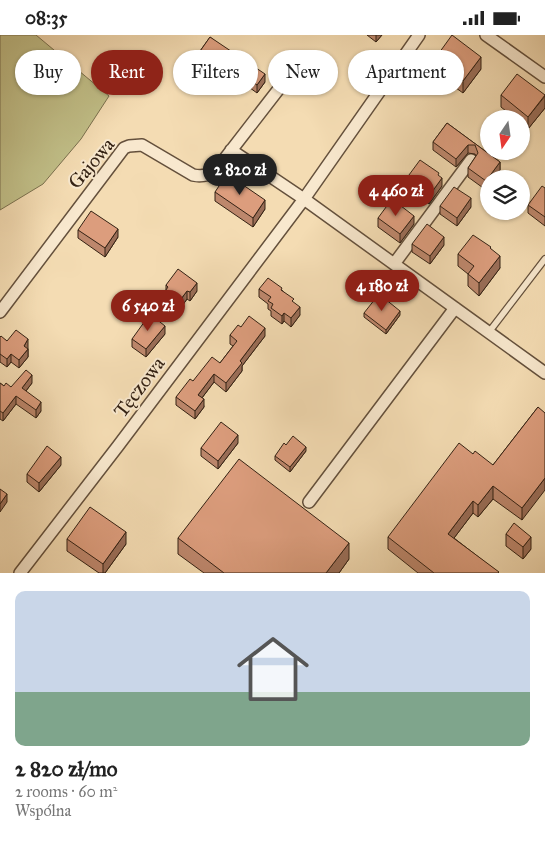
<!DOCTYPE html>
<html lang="en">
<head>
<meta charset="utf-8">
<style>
  body { margin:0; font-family:"IM FELL Great Primer",serif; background:#f2f2f2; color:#222; height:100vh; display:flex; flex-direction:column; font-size:19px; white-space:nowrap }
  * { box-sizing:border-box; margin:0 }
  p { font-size:16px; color:#767676 }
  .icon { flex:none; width:28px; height:28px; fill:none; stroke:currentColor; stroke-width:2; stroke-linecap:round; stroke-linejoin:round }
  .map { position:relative; height:538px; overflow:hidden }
  .details { display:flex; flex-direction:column; background:#fff; flex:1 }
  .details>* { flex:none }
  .top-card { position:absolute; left:15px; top:15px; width:515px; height:45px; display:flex; gap:10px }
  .needle { width:32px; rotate:193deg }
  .fabs { position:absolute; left:480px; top:75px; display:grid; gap:10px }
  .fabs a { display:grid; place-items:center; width:50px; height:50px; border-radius:50%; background:#fff; box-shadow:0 1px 4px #0004; font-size:25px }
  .price { position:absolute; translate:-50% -42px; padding:0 11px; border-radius:18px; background:#8f2418; color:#fff; font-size:16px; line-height:32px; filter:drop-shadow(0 1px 2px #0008) }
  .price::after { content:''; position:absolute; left:50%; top:30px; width:15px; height:11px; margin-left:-8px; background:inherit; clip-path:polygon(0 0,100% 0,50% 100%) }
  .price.selected { background:#222; color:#fff }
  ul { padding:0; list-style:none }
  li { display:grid; align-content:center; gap:10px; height:265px; padding:0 15px }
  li+li { border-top:1px solid #e0e0e0 }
  li span { display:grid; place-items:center; height:155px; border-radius:10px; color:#555 }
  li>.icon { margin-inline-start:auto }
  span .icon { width:90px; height:90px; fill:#fffc; stroke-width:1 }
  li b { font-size:21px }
  .chip { padding:0 18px; border-radius:22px; background:#fff; box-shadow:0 1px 4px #0004; font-size:18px; line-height:45px }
  .chip.selected { background:#8f2418; color:#fff }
  .status { display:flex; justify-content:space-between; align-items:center; height:35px; padding:0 25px; background:#fff; direction:ltr }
  .status svg { height:14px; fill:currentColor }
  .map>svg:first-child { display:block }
</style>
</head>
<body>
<div class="status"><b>08:35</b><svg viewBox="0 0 49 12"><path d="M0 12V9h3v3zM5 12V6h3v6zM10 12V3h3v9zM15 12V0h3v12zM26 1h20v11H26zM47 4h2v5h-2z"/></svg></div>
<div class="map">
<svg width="545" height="538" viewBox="0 0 545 538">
  <rect width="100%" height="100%" fill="#f4dcb3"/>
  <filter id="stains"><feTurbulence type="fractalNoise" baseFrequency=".004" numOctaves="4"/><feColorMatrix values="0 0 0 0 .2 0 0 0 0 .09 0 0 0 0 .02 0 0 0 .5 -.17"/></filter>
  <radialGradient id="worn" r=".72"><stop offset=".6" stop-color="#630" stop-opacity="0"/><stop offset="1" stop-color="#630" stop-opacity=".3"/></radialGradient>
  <!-- green -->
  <path fill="#c1bf88" stroke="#7a704e" d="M0,0H36L109,61L81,104L43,149L0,175Z"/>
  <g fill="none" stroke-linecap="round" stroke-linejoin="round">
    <!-- lane casing -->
    <g stroke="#64503c" stroke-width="8">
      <path id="lane" d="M489,297L545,224"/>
    </g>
    <!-- street casing -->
    <g stroke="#64503c" stroke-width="14">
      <path id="street" d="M486,0L545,42
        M231,115L304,164L545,338
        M394,229L471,125
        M0,277L124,113L129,111L142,110L193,140C203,142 209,140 216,135L295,33
        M309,467L455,273
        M20,538L118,411L304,164L419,0"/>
    </g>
    <!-- lane -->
    <use href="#lane" stroke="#f8e8ce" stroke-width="5.5"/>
    <!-- street -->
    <use href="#street" stroke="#f8e8ce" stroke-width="11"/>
  </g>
  <!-- wall -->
  <path fill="#bd876c" stroke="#342214" d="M367,0H382L376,7Z
    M210,2L265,47L257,58L224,34L219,42L198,27V19Z
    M434,25L481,34L463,58L434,37Z
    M501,60H545V73L528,94L521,88V84H516L501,72Z
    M447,88L500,127V135L494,144H489V152L486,155L468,142V133L476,121L475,119L468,118L456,132L433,115V107Z
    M406,144L442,151L429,169L406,152Z
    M545,153V191L528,178V170Z
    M215,157L265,174L253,192L215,166Z
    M440,171L471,172L457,191L440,179Z
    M378,183L414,189L400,208L378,192Z
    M78,195L118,202L105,222L78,203Z
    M412,209L444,210L430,229L412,217Z
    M491,214L500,233L479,261L468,251V239L458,231V219Z
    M166,250L197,256L190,266L187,264L175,281L161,270V262L166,255Z
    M259,254L282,255L300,280L291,292L284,286L282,289L271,281V276L268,274V269L259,262Z
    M364,278L400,280L386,299L364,282Z
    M241,292L265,301L242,331V336L226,357L214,347L202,363L204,372L195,384L176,370V362L193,346L220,328L233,311L230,309V300Z
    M165,299L146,322L132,312V304Z
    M0,302L7,306L28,313V322L19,333L11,327L7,332L0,327Z
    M0,348L4,351L11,352L32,348L26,356L41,376L36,383L16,369L3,386L0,384Z
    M538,372L522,485L493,464L478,482L473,478L454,503L499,538H418L388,514V502L493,430Z
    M238,408L218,434L201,421V413Z
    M286,410L306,416L290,437L275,425V421Z
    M61,430L39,457L27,447V439Z
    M506,499L531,514L523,524L506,511Z
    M178,503L349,524L339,538H204L178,519Z
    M67,504L126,509L105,538H99L67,516Z"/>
  <!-- shaded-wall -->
  <path fill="#9a6e58" stroke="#342214" d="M376,0H382L376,7Z
    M481,22V34L463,58V46Z
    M224,26V34L219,42V34Z
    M265,39V47L257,58V50Z
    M545,61V73L528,94V82Z
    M468,110V118L456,132V124Z
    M500,127V135L494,144H489V152L486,155V146Z
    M442,143V151L429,169V161Z
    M471,163V172L457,191V183Z
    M265,165V174L253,192V183Z
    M414,181V189L400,208V199Z
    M118,194V202L105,222V213Z
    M444,202V210L430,229V221Z
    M500,221V233L479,261V248Z
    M197,248V256L190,266V257Z
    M187,256V264L175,281V272Z
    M300,272V280L291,292V283Z
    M400,276V280L386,299V295Z
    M284,278V286L282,289V281Z
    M165,291V299L146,322V314Z
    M265,293V301L242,331V336L226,357V348L240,326Z
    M28,304V313L24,319V311Z
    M28,314V322L19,333V325Z
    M11,319V327L7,332V324Z
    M214,339V347L198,368V360Z
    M32,340V348L22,361V353Z
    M16,361V369L3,386V378Z
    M204,364V372L195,384V376Z
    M41,367V376L36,383V375Z
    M238,400V408L218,434V426Z
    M306,412V416L290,437V432Z
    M61,422V430L39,457V448Z
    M545,443V455L522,485V473Z
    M493,451V464L478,482V470Z
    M7,459V467L0,477V469Z
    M473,466V478L448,511V499Z
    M126,497V509L105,538H103V529Z
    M531,502V514L523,524V512Z
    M349,508V524L339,538H326Z"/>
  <!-- building -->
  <path fill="#dc9d7d" stroke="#342214" d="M452,0L481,22L463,46L434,25Z
    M210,2L265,39L257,50L224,26L219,34L198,19Z
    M517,39L545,60L528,82L501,60Z
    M447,88L500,127L486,146L468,133L478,118L475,110H468L456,124L433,107Z
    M420,125L439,138L438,140L442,143L429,161L406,144Z
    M227,139L265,165L253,183L215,157Z
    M542,151L545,153V182L528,170Z
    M454,152L471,163L457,183L440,171Z
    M392,164L414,181L400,199L378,183Z
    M91,176L118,194L105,213L78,195Z
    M427,189L444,202L430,221L412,209Z
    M473,200L491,212L490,213L500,221L479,248L468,239L474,231L458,219Z
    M178,234L197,248L190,257L187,256L175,272L161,262L168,252L166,250Z
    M268,243L282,253L281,255L294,264L292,266L300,272L291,283L284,278L282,281L271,273L273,269L268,266L271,262L259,254Z
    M379,259L400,276L386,295L364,278Z
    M150,279L165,291L146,314L132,304Z
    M249,281L265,293L240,326L242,328L226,348L214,339L198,360L204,364L195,376L176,362L190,344L193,346L212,322L220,328L237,306L230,300L238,290L241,292Z
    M16,295L28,304L24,311L28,314L19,325L11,319L7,324L0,319V302L1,301L7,306Z
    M26,335L32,340L22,353L41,367L36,375L16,361L3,378L0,376V348L4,351L6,348L11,352Z
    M538,372L545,378V443L522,473L493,451L478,470L473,466L448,499L499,537L498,538H434L388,502L459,408L473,419L475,416L493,430Z
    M221,387L238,400L218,426L201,413Z
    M293,401L306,412L290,432L275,421L284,408L286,410Z
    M47,411L61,422L39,448L27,439Z
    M239,424L349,508L326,538H224L178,503Z
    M0,454L7,459L0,469Z
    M90,472L126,497L103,529L67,504Z
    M514,488L531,502L523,512L506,499Z"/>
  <g text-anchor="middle" stroke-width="4" stroke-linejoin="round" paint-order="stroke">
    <!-- street labels -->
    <g font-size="20" fill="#342214" stroke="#f8e8ce">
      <text transform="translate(91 128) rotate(-50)" y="7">Gajowa</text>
      <text transform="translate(139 352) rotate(-53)" y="7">Tęczowa</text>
    </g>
  </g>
  <rect width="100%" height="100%" filter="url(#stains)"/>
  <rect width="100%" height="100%" fill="url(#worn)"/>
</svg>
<div class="fabs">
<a><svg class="needle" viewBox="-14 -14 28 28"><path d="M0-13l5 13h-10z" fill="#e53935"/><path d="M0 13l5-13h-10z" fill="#767676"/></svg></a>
<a><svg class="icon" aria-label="layers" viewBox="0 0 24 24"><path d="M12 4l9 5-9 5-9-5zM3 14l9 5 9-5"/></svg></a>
</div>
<b class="price selected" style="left:240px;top:161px">2 820 zł</b>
<b class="price" style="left:396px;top:182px">4 460 zł</b>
<b class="price" style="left:382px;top:277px">4 180 zł</b>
<b class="price" style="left:148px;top:297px">6 540 zł</b>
<div class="top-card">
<a class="chip">Buy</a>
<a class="chip selected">Rent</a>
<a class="chip">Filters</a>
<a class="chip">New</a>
<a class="chip">Apartment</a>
</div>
</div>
<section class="details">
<ul>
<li><span style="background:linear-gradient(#c9d6e8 65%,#7fa58c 0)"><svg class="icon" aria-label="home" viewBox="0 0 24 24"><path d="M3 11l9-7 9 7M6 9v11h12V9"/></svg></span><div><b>2 820 zł/mo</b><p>2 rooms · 60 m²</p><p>Wspólna</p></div></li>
</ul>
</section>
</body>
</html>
